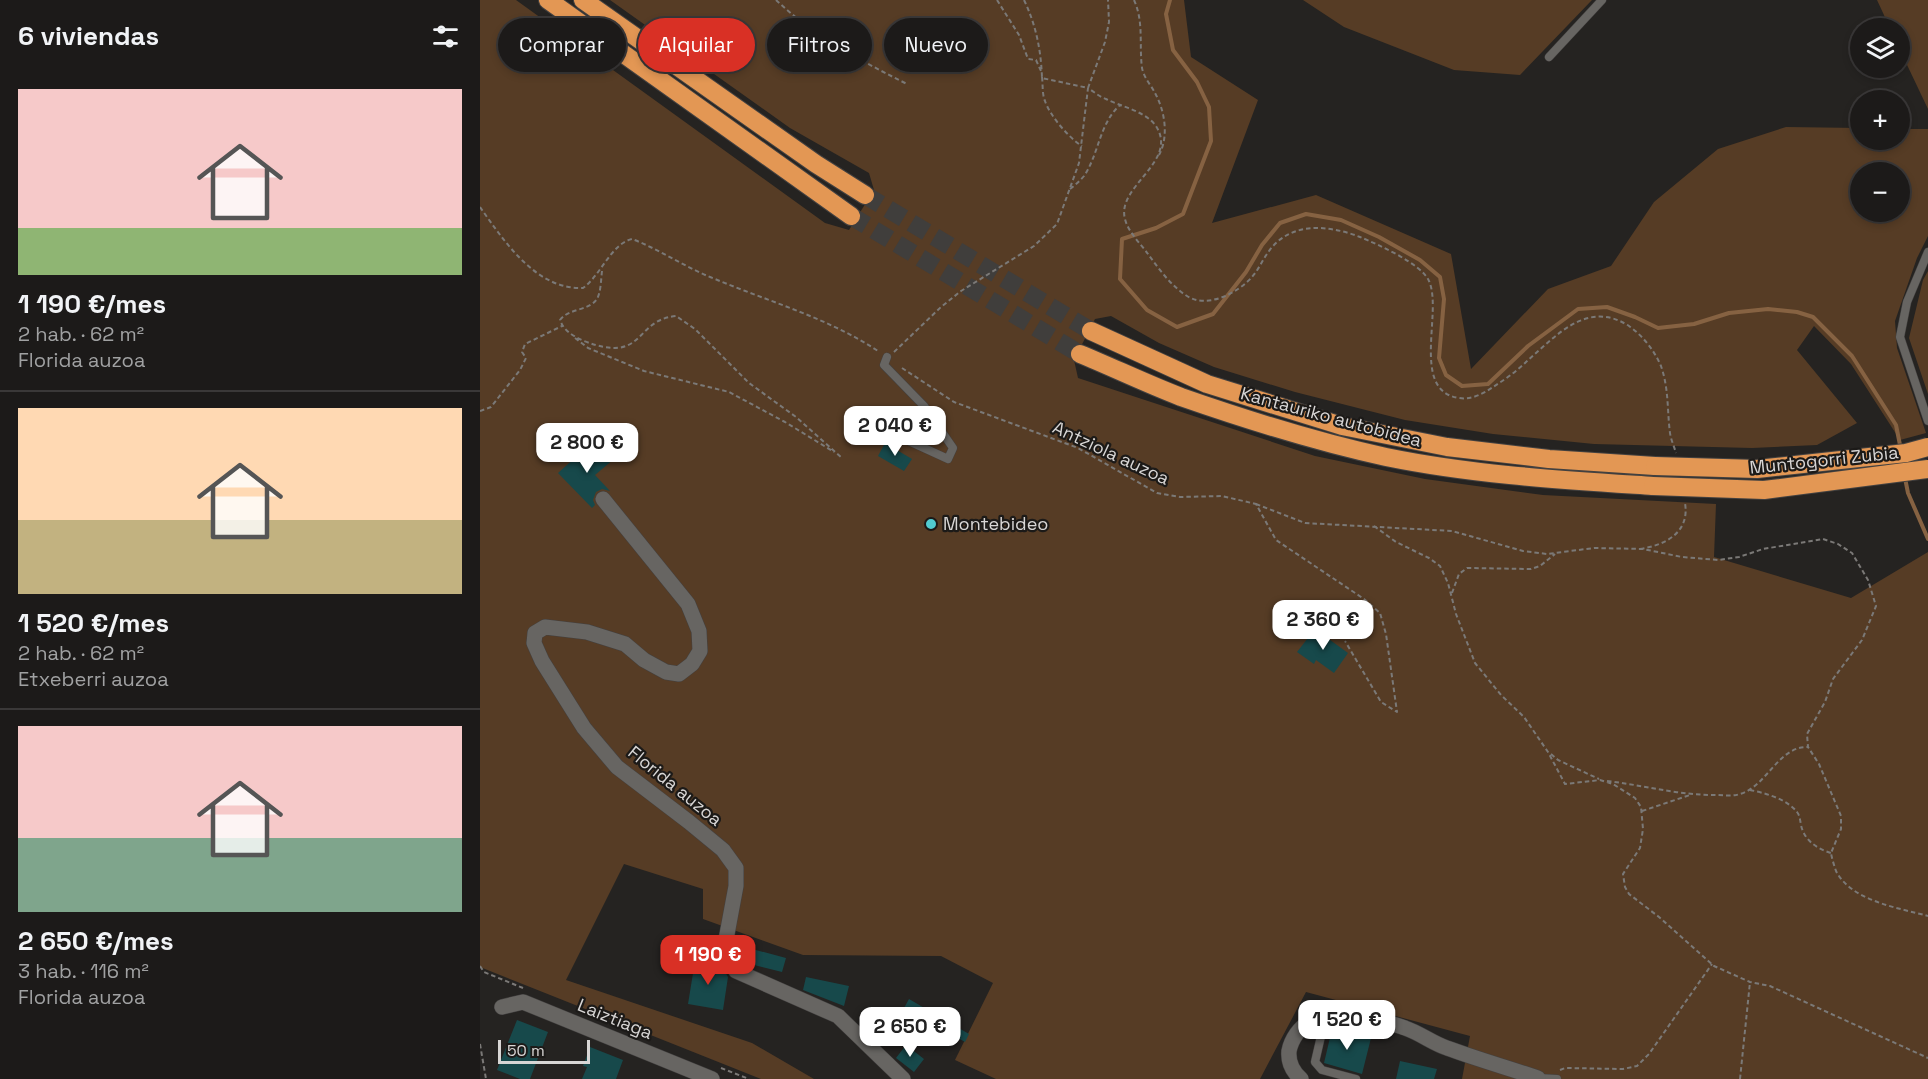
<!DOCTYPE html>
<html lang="es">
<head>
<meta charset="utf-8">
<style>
  body { margin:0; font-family:"Space Grotesk",sans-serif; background:#252322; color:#f1f3f6; height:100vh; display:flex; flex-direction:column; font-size:22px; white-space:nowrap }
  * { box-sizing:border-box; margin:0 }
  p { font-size:20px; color:#a0a1a2 }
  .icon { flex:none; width:33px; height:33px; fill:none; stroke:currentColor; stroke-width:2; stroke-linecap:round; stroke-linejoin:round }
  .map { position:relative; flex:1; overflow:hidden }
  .panel { display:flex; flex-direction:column; background:#1c1a19; width:480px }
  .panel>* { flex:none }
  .hud { position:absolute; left:18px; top:18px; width:570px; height:54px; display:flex; gap:12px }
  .tools { position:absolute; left:1370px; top:18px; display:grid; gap:12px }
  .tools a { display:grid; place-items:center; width:60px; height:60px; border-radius:50%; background:#1c1a19; box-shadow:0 3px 9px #0003,0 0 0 2px #3a3838; font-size:30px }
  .scale { position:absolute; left:18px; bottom:15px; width:92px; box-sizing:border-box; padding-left:6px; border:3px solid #d8d6d5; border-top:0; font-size:16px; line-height:21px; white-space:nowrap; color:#d8d6d5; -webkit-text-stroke:4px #1c1a18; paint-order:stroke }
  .price { position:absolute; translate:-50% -51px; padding:0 14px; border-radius:12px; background:#fff; color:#222; font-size:20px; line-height:39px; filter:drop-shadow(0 2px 3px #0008) }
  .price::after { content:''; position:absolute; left:50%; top:36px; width:18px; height:14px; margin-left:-9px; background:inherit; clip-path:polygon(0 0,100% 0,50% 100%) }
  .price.selected { background:#d93025; color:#fff }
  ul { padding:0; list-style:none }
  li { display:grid; align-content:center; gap:12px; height:318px; padding:0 18px }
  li+li { border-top:2px solid #3a3838 }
  li span { display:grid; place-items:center; height:186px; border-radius:0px; color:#555 }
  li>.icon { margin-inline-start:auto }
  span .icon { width:108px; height:108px; fill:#fffc; stroke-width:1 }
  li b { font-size:26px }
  h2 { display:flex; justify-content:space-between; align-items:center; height:72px; padding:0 18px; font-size:26px }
  .chip { padding:0 21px; border-radius:27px; background:#1c1a19; box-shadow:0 3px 9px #0003,0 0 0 2px #3a3838; font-size:21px; line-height:54px }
  .chip.selected { background:#d93025; color:#fff }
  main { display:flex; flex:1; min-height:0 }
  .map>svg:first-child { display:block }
</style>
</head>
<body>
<main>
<section class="panel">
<h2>6 viviendas<svg class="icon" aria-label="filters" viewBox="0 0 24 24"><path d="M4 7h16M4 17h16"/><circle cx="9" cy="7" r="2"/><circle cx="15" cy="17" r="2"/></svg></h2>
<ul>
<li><span style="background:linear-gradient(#f6c9c9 75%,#8fb573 0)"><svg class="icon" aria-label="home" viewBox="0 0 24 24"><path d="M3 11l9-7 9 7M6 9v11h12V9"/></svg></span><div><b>1 190 €/mes</b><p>2 hab. · 62 m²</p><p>Florida auzoa</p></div></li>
<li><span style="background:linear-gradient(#ffd9b3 60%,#c2b280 0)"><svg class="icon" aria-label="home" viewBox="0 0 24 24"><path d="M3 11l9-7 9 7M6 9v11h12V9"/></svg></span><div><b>1 520 €/mes</b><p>2 hab. · 62 m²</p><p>Etxeberri auzoa</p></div></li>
<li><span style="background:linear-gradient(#f6c9c9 60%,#7fa58c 0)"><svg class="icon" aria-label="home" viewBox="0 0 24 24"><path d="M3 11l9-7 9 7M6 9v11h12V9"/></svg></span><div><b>2 650 €/mes</b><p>3 hab. · 116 m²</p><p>Florida auzoa</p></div></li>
</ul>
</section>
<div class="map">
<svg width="1448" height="1079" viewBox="0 0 1448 1079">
  <rect width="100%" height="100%" fill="#252321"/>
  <!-- green -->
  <path fill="#563c25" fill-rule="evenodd" d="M0,0H36L345,223L369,230L394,190L389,173L310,128L130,0H704L711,57L778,100L732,223L836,195L971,254L991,369L1068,289L1131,266L1174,202L1238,149L1306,127L1380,128V140H1419V129H1448V236L1437,258L1415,321L1417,348L1446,433L1420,440L1371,364L1334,326L1317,350L1377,423L1337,445L1272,448L1114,444L1013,434L925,420L815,392L734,367L679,343L631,316L615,319L594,360L598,378L835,456L945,479L1063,495L1236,504L1234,557L1371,598L1448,552V1079H982L990,1036L826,992L780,1079H516L475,1060L513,983L461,956L323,955L223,919V889L144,864L86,980L272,1043L334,1079H281L0,967ZM1380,172H1419V212H1380Z
    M823,0H1112L1040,75L974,70L864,27Z
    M1397,0H1448V109L1419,48V28H1410Z
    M1448,271V394L1429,338L1443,280Z"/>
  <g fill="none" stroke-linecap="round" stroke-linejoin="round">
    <!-- stream -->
    <path stroke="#866242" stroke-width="4" d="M690,0L686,14L693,50L717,82L729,107L731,141L703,214L676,228L642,239L640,279L667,310L697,327L733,314L766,272L782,245L800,223L826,214L861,220L899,237L940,260L960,277L964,299L959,358L966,375L982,386L1008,384L1048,346L1098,309L1127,307L1155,317L1178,328L1214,324L1249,313L1288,309L1317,312L1333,317L1372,356L1416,425L1421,450
      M1425,478L1428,493L1448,539"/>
  </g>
  <!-- building -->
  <path fill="#17494b" d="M405,443L432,459L424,471L398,456Z
    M123,445L134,459L115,475L130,491L122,489L116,492L113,500L115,505L112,508L78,473L97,456L103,461Z
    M835,629L868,653L854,673L836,660L834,664L817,652Z
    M261,946L306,958L302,972L262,962L259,956Z
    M215,961L241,965L248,977L243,1010L208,1004Z
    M326,977L369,986L364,1006L323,990Z
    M429,999L489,1034L485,1042L424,1008Z
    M37,1020L68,1032L50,1079H40L17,1070Z
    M852,1029L891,1038L882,1074L844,1063Z
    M426,1045L444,1059L434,1072L416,1058Z
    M110,1047L143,1060L136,1079H102L107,1067L103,1066Z
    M920,1061L957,1069L954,1079H916Z"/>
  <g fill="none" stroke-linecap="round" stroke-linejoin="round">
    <!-- motorway-tunnel -->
    <path stroke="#403e3c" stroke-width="18" stroke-dasharray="18 9" stroke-linecap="butt" d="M385,195L611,331
      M371,216L600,354"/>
    <!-- service casing -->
    <g stroke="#434140" stroke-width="9">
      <path id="service" d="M1069,57L1122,0
        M1448,252L1427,302L1420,337L1448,421
        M407,357L404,365L444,406L473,448L468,459L409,432
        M845,1019L835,1062L842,1070L876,1079
        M1058,1078L1077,1079"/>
    </g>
    <!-- minor casing -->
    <g stroke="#434140" stroke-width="16">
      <path id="minor" d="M123,499L208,604L219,631L220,651L212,664L199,674L186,672L164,660L145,644L107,632L65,627L55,633L54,643L62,661L104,728L137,767L209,822L243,850L256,868V886L245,945L248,958L256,971L358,1016L423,1079
        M22,1007L43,1002L232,1079
        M821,1079C813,1072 808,1062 809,1051C811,1040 820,1026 830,1022C849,1014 906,1020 925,1028C940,1033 952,1043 967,1048C997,1059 1028,1068 1058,1078"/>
    </g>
    <!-- motorway casing -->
    <g stroke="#434140" stroke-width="20">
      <path id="motorway" d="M68,0L371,216
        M103,0L336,164L385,195
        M611,331L727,384L862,426L967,447L1069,459L1175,466
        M600,354C634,368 667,384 701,397C767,420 837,442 906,457C994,475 1083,480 1173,486"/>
    </g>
    <!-- path -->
    <path stroke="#7b7977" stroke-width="2" stroke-dasharray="4.5 3" stroke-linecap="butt" d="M296,0C334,36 381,61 427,84
      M517,0L539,35L548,59L556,60L561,71
      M544,0C556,25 561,50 562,78L608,88L625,42L629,22L628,0
      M654,0C664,22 659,45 662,68C664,78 671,85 675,93C685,111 689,137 679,155
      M562,77C563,85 562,94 565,101C570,116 589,138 602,146
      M590,189C595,185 600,181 604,176C619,154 619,124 640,105
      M0,207C24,241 56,290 103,288C121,275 131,244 152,239C181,250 206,268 235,279C290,302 348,318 398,351
      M122,271C121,279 121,292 117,299C109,311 89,308 80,320C84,331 93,336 104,341C166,365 153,320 196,316L215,329L269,383L316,417L361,457
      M95,338L108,348L164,371L249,392L305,422L354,452
      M414,352L461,307L481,291L554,246L577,224L599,163L608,88C614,92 620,97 626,99C642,107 665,111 676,126C699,162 636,186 645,219C648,232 661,244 668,254C679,269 691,286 707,296C727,309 758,293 772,277C779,269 783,259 789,251C811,221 849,225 880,237C897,244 942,264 949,281C963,312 930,391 979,398C991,400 1003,394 1013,387C1024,380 1036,372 1046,362C1076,336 1107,299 1149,326C1163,336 1174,350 1181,366C1189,389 1187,410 1190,433C1191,440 1194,446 1196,453
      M422,368L474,402L598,448L677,493L700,497L742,496L776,504L796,540L884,599L900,613L906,634L917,712L901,702L865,641
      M0,411L11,407L40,370L46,358L42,352L45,344L82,326
      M776,504L825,523L972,531L1043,551L1067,554L1114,548L1163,549L1202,557L1238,560L1259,557L1283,549L1343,539L1358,544L1372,553L1388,580L1396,606L1382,640L1353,679L1345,702L1327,734L1328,747L1339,764L1361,816V829L1351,853C1352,859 1354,865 1356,871C1371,901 1419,908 1448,916
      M894,526L916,542L949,558L960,566L968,583L976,614L995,663L1021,695L1044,717L1068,752L1085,784L1120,780L1133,784L1155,798L1161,807L1163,829L1160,848L1143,874L1145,887L1149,894L1179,917L1234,966L1270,982L1290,986L1448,1058
      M1160,549C1185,545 1210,533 1205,503
      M972,593L979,574L987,568L1051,569L1060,566L1075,554
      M1071,754L1078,760L1119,779
      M1127,781C1163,785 1197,795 1233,795C1241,795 1249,796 1256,795C1286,790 1297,746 1328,747
      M1270,790C1285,793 1307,799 1317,812C1320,816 1320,820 1321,825C1324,840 1337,849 1351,853
      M1162,811L1210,795
      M0,966L4,972L43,988
      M0,1044L6,1079
      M241,1068L269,1079
      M1080,1070L1085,1068L1143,1069L1157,1066L1169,1054L1232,964
      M1260,1079L1270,982"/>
    <!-- service -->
    <use href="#service" stroke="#676562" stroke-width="8"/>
    <!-- minor -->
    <use href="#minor" stroke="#676562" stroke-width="15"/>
    <!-- motorway -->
    <use href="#motorway" stroke="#e39754" stroke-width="18"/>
    <!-- motorway-bridge casing -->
    <g stroke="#434140" stroke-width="20" stroke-linecap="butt">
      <path id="motorway-bridge" d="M1175,466L1277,469L1426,453L1448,447
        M1173,486L1284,490L1448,469"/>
    </g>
    <!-- motorway-bridge -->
    <use href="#motorway-bridge" stroke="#e39754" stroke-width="18"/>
  </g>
  <!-- markers -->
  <circle fill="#51ccd1" stroke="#1c1a18" stroke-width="2" cx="451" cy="524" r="6"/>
  <g text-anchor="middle" stroke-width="4.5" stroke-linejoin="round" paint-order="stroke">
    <!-- street labels -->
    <g font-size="18" fill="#d8d6d5" stroke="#1c1a18">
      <text transform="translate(851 417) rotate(15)" y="6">Kantauriko autobidea</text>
      <text transform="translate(631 453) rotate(25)" y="6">Antziola auzoa</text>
      <text transform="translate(1344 460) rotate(-6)" y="6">Muntogorri Zubia</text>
      <text transform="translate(195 786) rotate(39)" y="6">Florida auzoa</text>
      <text transform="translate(135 1019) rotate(22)" y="6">Laiztiaga</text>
    </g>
    <!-- poi labels -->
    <g font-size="18" fill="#d8d6d5" stroke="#1c1a18" text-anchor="start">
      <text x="463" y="530">Montebideo</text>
    </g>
  </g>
</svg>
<div class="tools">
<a><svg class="icon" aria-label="layers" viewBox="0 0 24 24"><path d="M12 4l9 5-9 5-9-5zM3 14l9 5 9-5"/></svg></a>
<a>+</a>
<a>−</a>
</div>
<div class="scale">50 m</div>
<b class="price" style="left:415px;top:457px">2 040 €</b>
<b class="price" style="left:107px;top:474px">2 800 €</b>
<b class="price" style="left:843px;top:651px">2 360 €</b>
<b class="price selected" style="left:228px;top:986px">1 190 €</b>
<b class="price" style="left:867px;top:1051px">1 520 €</b>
<b class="price" style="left:430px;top:1058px">2 650 €</b>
<div class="hud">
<a class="chip">Comprar</a>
<a class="chip selected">Alquilar</a>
<a class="chip">Filtros</a>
<a class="chip">Nuevo</a>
</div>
</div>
</main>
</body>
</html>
